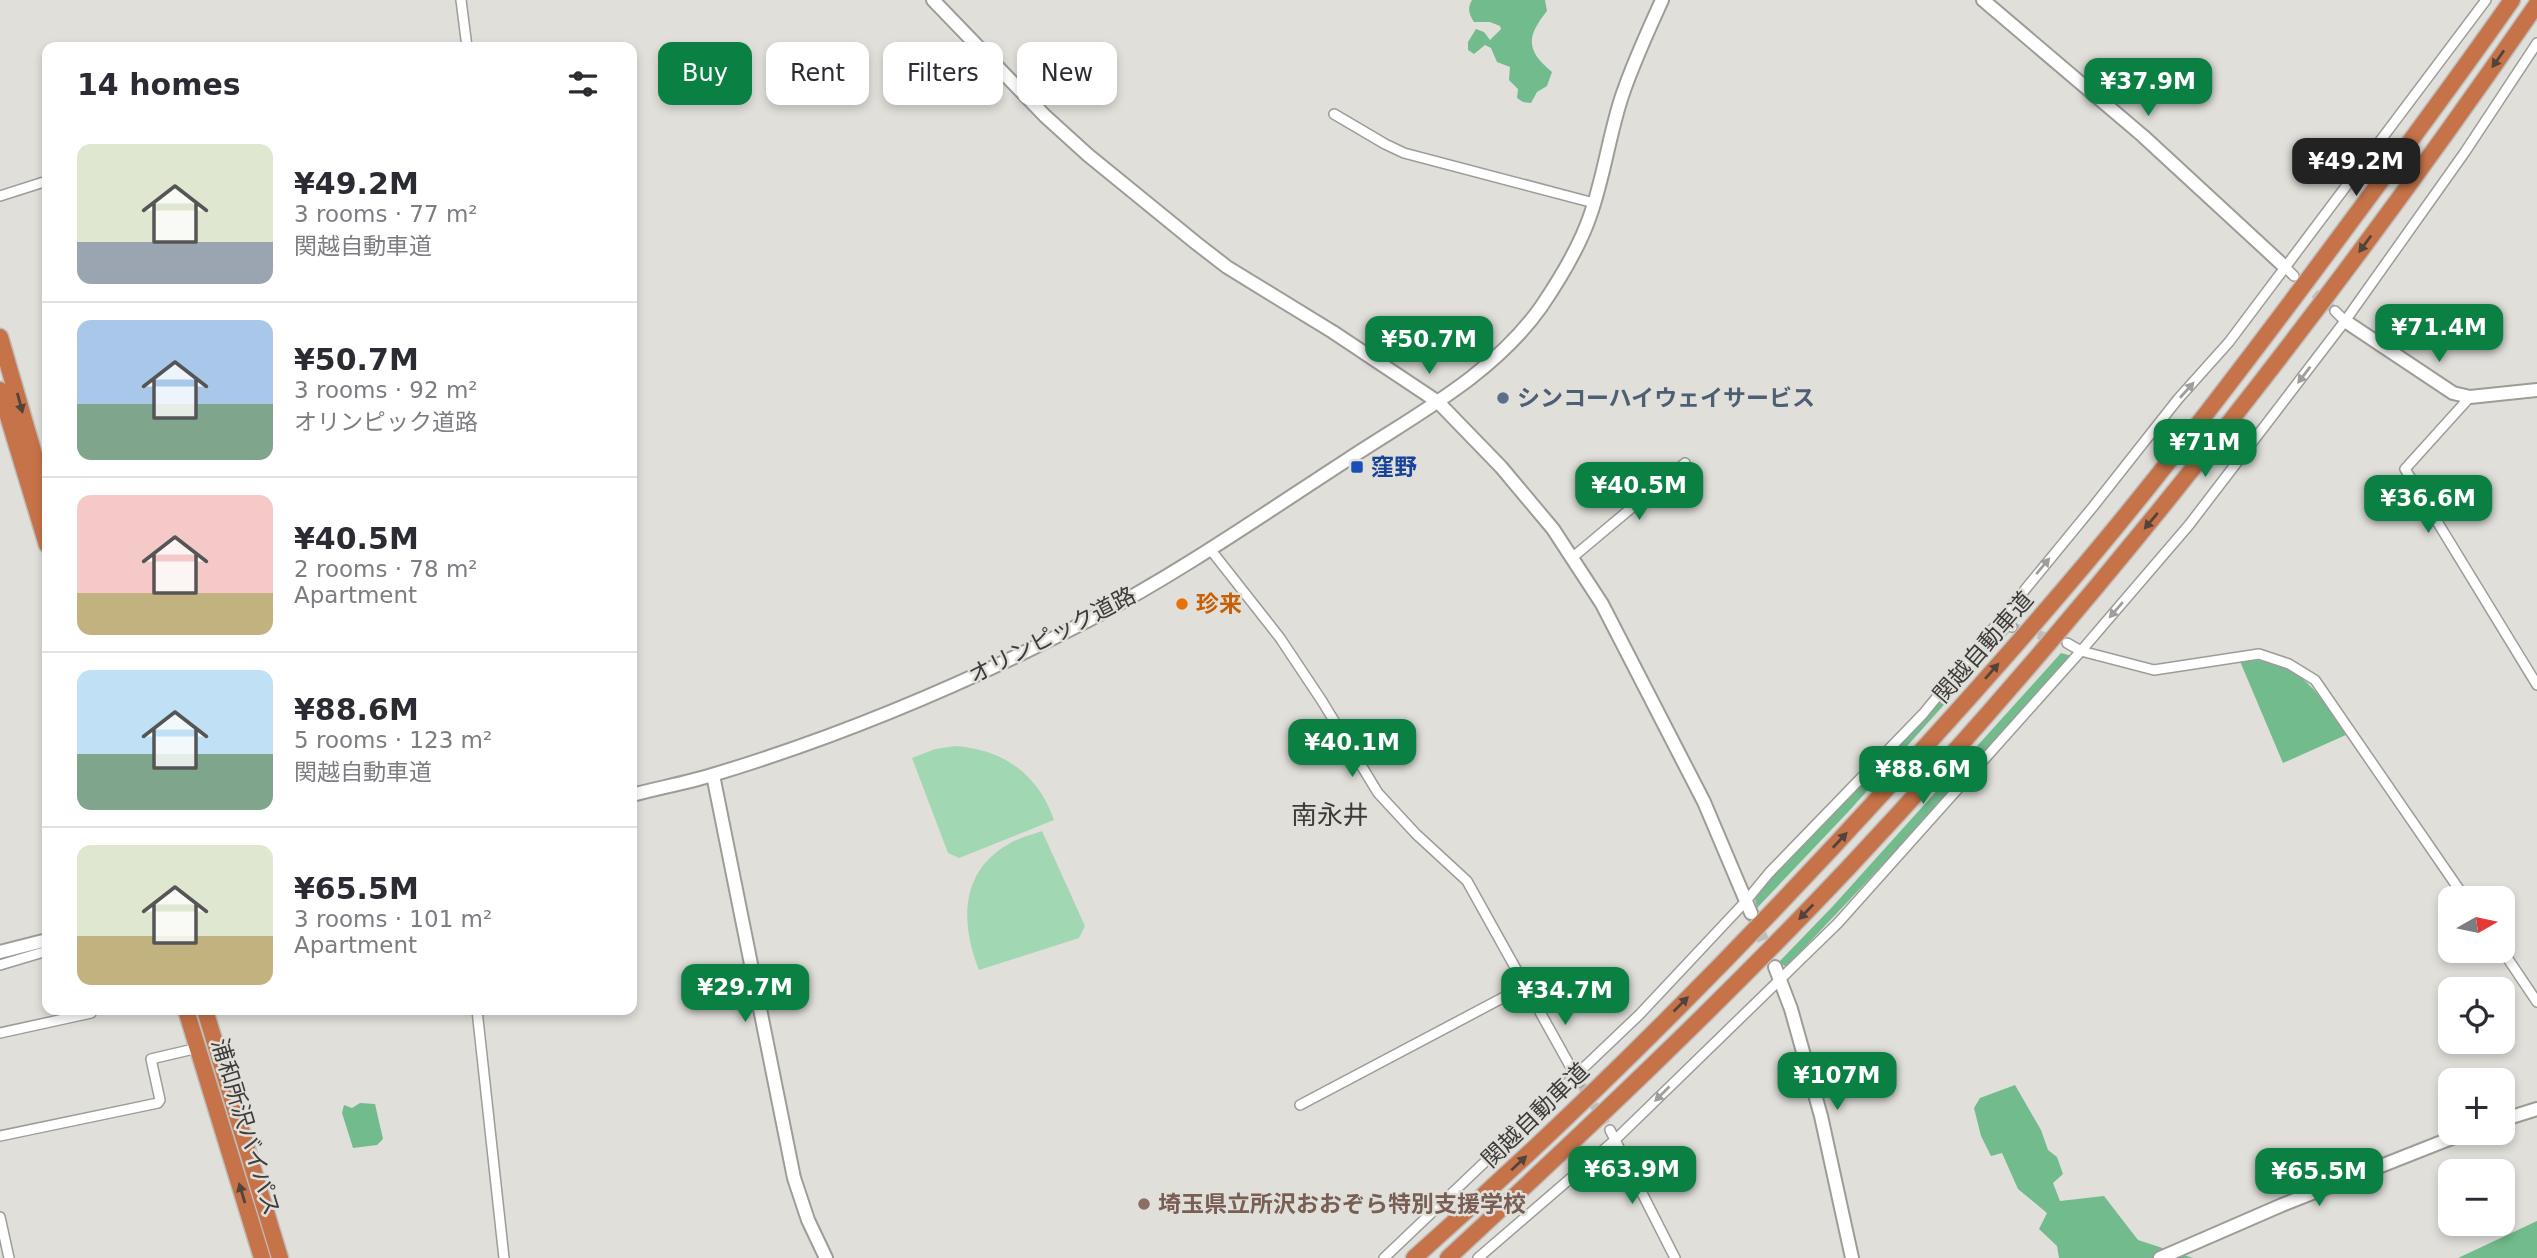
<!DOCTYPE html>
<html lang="en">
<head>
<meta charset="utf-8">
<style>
  body { margin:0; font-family:"DejaVu Sans","Noto Sans JP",sans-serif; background:#f7f7f7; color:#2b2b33; height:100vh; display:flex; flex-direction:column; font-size:26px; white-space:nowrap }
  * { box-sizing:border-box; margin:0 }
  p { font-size:23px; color:#7c7c81 }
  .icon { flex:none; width:38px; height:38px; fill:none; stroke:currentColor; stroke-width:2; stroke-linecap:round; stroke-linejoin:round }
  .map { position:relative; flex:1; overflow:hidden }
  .sheet { position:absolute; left:42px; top:42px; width:595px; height:973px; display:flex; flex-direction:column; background:#fff; border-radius:14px; box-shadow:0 4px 10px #0003 }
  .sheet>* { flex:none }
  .hud { position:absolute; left:658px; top:42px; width:665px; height:63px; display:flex; gap:14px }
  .needle { width:46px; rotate:81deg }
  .tools { position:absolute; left:2438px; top:886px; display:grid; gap:14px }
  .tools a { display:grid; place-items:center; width:77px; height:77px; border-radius:14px; background:#fff; box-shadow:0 4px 10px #0003; font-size:35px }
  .price { position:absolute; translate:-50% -60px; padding:0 16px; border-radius:14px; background:#0b8043; color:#fff; font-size:23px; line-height:46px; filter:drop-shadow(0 2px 4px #0008) }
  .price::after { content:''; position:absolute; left:50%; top:42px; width:21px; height:16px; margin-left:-10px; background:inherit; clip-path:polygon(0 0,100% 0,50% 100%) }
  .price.active { background:#222; color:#fff }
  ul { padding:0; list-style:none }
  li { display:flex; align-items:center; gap:21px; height:175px; padding:0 35px }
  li+li { border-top:2px solid #e1e1e2 }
  li span { display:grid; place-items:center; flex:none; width:196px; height:140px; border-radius:14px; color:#555 }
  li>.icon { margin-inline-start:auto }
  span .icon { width:84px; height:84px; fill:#fffc; stroke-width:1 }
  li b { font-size:30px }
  h2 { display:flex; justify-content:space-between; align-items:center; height:84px; padding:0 35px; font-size:30px }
  .chip { padding:0 24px; border-radius:14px; background:#fff; box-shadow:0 4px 10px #0003; font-size:24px; line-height:63px }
  .chip.active { background:#0b8043; color:#fff }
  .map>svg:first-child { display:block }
</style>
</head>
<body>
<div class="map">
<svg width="2537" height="1258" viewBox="0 0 2537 1258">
  <rect width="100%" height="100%" fill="#e1dfda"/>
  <!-- green -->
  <path fill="#a2d7b4" d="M956,746C1004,750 1038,774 1054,820L959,858L948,853L912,758L935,749Z
    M1042,831L1085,926L1079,938L979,970C961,925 959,873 1007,845C1018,838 1031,835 1042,831Z"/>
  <!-- forest -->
  <path fill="#72bb8d" d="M1472,0H1545L1547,11C1527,36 1525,50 1552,72L1547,86L1537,92L1531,103L1523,102L1517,98L1518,89L1509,80L1510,67L1497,62L1491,48L1485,45L1474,54L1468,50V42L1476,29L1484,32L1490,40L1501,29L1500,26L1490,22H1474C1469,14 1467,9 1472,0Z
    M2002,628L2009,632L1849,811L1757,908L1755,899L1760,890L1928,715L1996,630Z
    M2061,653L2072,656L1906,840L1786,967L1779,962L1833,906Z
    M2239,659C2300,659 2315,690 2348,734L2283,763Z
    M2015,1085L2041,1130L2048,1150L2057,1157L2063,1174L2053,1183L2060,1201L2104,1196L2138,1240L2193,1258H2059L2057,1246L2039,1229L2047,1213L2018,1189L2002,1153L1991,1156L1981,1136L1974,1108L1980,1098Z
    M360,1103L375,1104L383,1139L377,1145L353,1148L342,1113L344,1105L352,1108Z
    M2537,1221V1258H2458Z"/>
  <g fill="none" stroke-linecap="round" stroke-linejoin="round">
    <!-- street-tunnel -->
    <path stroke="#c0beba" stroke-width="9" stroke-dasharray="9 4.5" stroke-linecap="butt" d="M2294,276L2335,311
      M2012,627L2067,643
      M1579,1082L1610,1130"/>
    <!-- secondary-tunnel -->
    <path stroke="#c0beba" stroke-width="12" stroke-dasharray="12 6" stroke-linecap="butt" d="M1751,913L1775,967"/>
    <!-- street casing -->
    <g stroke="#9d9c97" stroke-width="12">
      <path id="street" d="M461,0L467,47
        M1334,114L1385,144L1404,153L1594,203
        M0,196L47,181
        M2285,267L2294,276
        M2335,311L2345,321
        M2470,397L2405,469L2537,685
        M1210,549L1280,638L1322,701L1378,793L1416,834L1467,881L1579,1082
        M1573,557L1685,463
        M2000,618L2012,627
        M2067,643L2081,651L2154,670L2259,654L2289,664L2315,680L2465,898
        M2502,950L2537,1002
        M0,965L47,951
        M477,1010L504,1258
        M0,1033L91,1013V1010
        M1300,1105L1525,986
        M1610,1130L1675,1258
        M0,1136L158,1103L160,1100L151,1059L198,1048
        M0,1217L9,1258
        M1384,1258L1639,1015L1746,901L1769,873L1923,714L2092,508L2178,399L2229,342L2486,0
        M1478,1258L1615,1140L1838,923L2081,651L2189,525L2345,321L2465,152L2537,43"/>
    </g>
    <!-- secondary casing -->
    <g stroke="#9d9c97" stroke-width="16">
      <path id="secondary" d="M933,0L1045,116L1088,155L1196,243L1227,267L1333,332L1438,402L1501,467L1553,529L1602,604L1704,802L1751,913
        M1983,0L2143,136L2285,267
        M2345,321L2453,393L2470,397L2537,390
        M713,775L794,1178L808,1220L826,1258
        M632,795C658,788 686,783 712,775C842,736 969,682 1089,620C1179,573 1262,515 1347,460C1415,415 1493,375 1541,307C1560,279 1579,248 1590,216C1604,177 1609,135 1622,96C1633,63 1648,31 1662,0
        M0,952L47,940
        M1775,967L1791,1009L1821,1116L1852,1258
        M2502,1120L2537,1109
        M2160,1258L2282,1205L2467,1132"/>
    </g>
    <!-- highway casing -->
    <g stroke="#bdbdbc" stroke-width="19">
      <path id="highway" d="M0,337L47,499
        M0,390L47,545
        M186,1010L262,1258
        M205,1010L280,1258
        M1414,1258C1582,1109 1740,950 1891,784C1980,687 2068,588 2150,485C2218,400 2284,312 2349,224C2404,150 2459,76 2512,0
        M1448,1258C1585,1131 1721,1003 1849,867C2101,598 2328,307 2537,4"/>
    </g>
    <!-- street -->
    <use href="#street" stroke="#fff" stroke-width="9"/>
    <!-- secondary -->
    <use href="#secondary" stroke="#fff" stroke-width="12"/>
    <!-- highway -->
    <use href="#highway" stroke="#c77349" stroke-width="16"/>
  </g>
  <!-- one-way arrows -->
  <defs><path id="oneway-solid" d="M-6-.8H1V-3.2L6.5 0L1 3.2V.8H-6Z" transform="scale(1.75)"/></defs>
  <g fill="#52443c">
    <use href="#oneway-solid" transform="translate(2498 59) rotate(125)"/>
    <use href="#oneway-solid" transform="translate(2365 244) rotate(126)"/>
    <use href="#oneway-solid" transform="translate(20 403) rotate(75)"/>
    <use href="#oneway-solid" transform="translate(2151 521) rotate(130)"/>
    <use href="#oneway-solid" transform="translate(1992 671) rotate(-49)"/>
    <use href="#oneway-solid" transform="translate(1840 840) rotate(-47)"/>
    <use href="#oneway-solid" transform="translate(1806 912) rotate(134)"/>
    <use href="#oneway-solid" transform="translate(1681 1004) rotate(-45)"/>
    <use href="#oneway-solid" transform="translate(1519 1163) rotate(-43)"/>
    <use href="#oneway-solid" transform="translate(242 1193) rotate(-107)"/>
  </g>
  <g fill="#9e9e9c">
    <use href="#oneway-solid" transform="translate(2304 375) rotate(127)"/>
    <use href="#oneway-solid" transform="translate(2187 390) rotate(-48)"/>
    <use href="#oneway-solid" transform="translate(2043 566) rotate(-50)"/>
    <use href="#oneway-solid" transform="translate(2116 610) rotate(131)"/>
    <use href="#oneway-solid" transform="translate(1662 1094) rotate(135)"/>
  </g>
  <!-- markers -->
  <circle fill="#5c6f8a" stroke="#e1dfda" stroke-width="2.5" cx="1503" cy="398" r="7"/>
  <rect fill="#1a4fb4" stroke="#e1dfda" stroke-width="2.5" x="1350" y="460" width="14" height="14" rx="3.5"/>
  <circle fill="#e8710a" stroke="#e1dfda" stroke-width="2.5" cx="1182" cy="604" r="7"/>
  <circle fill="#8d6e63" stroke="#e1dfda" stroke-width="2.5" cx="1144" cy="1204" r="7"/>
  <g text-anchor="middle" stroke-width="5" stroke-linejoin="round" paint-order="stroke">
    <!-- service labels -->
    <g font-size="23" font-weight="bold" fill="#4e5e75" stroke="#e1dfda" text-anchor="start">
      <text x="1517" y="406">シンコーハイウェイサービス</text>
    </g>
    <!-- transit labels -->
    <g font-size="23" font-weight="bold" fill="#164399" stroke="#e1dfda" text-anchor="start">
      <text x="1371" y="475">窪野</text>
    </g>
    <!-- food labels -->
    <g font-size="23" font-weight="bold" fill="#c56008" stroke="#e1dfda" text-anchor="start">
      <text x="1196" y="612">珍来</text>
    </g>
    <!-- street labels -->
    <g font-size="23" fill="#3d3c3a" stroke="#e1dfda">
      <text transform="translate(1052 635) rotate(-27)" y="8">オリンピック道路</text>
      <text transform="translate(1983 647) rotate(-49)" y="8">関越自動車道</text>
      <text transform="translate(1535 1115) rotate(-44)" y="8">関越自動車道</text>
      <text transform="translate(246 1127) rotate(73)" y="8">浦和所沢バイパス</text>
    </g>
    <!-- education labels -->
    <g font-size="23" font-weight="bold" fill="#785e54" stroke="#e1dfda" text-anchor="start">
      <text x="1158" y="1212">埼玉県立所沢おおぞら特別支援学校</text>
    </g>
    <!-- quarter labels -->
    <g font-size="26" fill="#3c3b37" stroke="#e1dfda">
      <text x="1330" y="824">南永井</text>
    </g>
  </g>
</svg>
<div class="tools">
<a><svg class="needle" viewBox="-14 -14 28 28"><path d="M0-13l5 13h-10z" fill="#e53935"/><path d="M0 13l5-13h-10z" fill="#7c7c81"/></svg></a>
<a><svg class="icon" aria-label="locate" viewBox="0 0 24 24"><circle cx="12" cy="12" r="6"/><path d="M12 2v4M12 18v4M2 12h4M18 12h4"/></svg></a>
<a>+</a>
<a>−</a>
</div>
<b class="price" style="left:2148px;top:118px">¥37.9M</b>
<b class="price active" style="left:2356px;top:198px">¥49.2M</b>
<b class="price" style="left:2439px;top:364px">¥71.4M</b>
<b class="price" style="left:1429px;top:376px">¥50.7M</b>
<b class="price" style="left:2205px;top:479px">¥71M</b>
<b class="price" style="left:1639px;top:522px">¥40.5M</b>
<b class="price" style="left:2428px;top:535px">¥36.6M</b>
<b class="price" style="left:1352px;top:779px">¥40.1M</b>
<b class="price" style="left:1923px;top:806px">¥88.6M</b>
<b class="price" style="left:745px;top:1024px">¥29.7M</b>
<b class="price" style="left:1565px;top:1027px">¥34.7M</b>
<b class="price" style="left:1837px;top:1112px">¥107M</b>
<b class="price" style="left:1632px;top:1206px">¥63.9M</b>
<b class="price" style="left:2319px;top:1208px">¥65.5M</b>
<div class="hud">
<a class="chip active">Buy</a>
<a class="chip">Rent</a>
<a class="chip">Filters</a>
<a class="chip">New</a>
</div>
<section class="sheet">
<h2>14 homes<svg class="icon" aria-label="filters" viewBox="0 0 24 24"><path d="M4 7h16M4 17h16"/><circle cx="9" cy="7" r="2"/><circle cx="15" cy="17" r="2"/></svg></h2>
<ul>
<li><span style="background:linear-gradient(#dfe7d0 70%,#9aa5b1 0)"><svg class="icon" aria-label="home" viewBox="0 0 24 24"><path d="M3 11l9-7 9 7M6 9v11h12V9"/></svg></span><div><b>¥49.2M</b><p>3 rooms · 77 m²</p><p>関越自動車道</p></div></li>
<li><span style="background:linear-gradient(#a9c7e8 60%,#7fa58c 0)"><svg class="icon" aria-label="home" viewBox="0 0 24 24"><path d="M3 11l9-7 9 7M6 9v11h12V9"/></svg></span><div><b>¥50.7M</b><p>3 rooms · 92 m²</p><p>オリンピック道路</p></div></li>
<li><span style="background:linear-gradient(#f6c9c9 70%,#c2b280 0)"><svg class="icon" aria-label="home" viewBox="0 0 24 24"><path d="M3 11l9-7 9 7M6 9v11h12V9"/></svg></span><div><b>¥40.5M</b><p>2 rooms · 78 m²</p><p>Apartment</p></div></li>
<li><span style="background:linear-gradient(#bfe0f5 60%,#7fa58c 0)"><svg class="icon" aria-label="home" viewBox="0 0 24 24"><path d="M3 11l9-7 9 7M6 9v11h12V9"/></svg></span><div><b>¥88.6M</b><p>5 rooms · 123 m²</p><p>関越自動車道</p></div></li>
<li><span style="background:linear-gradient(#dfe7d0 65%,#c2b280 0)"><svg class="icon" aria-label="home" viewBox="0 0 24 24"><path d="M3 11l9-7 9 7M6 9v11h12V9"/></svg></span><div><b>¥65.5M</b><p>3 rooms · 101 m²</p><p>Apartment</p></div></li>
</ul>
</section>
</div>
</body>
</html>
